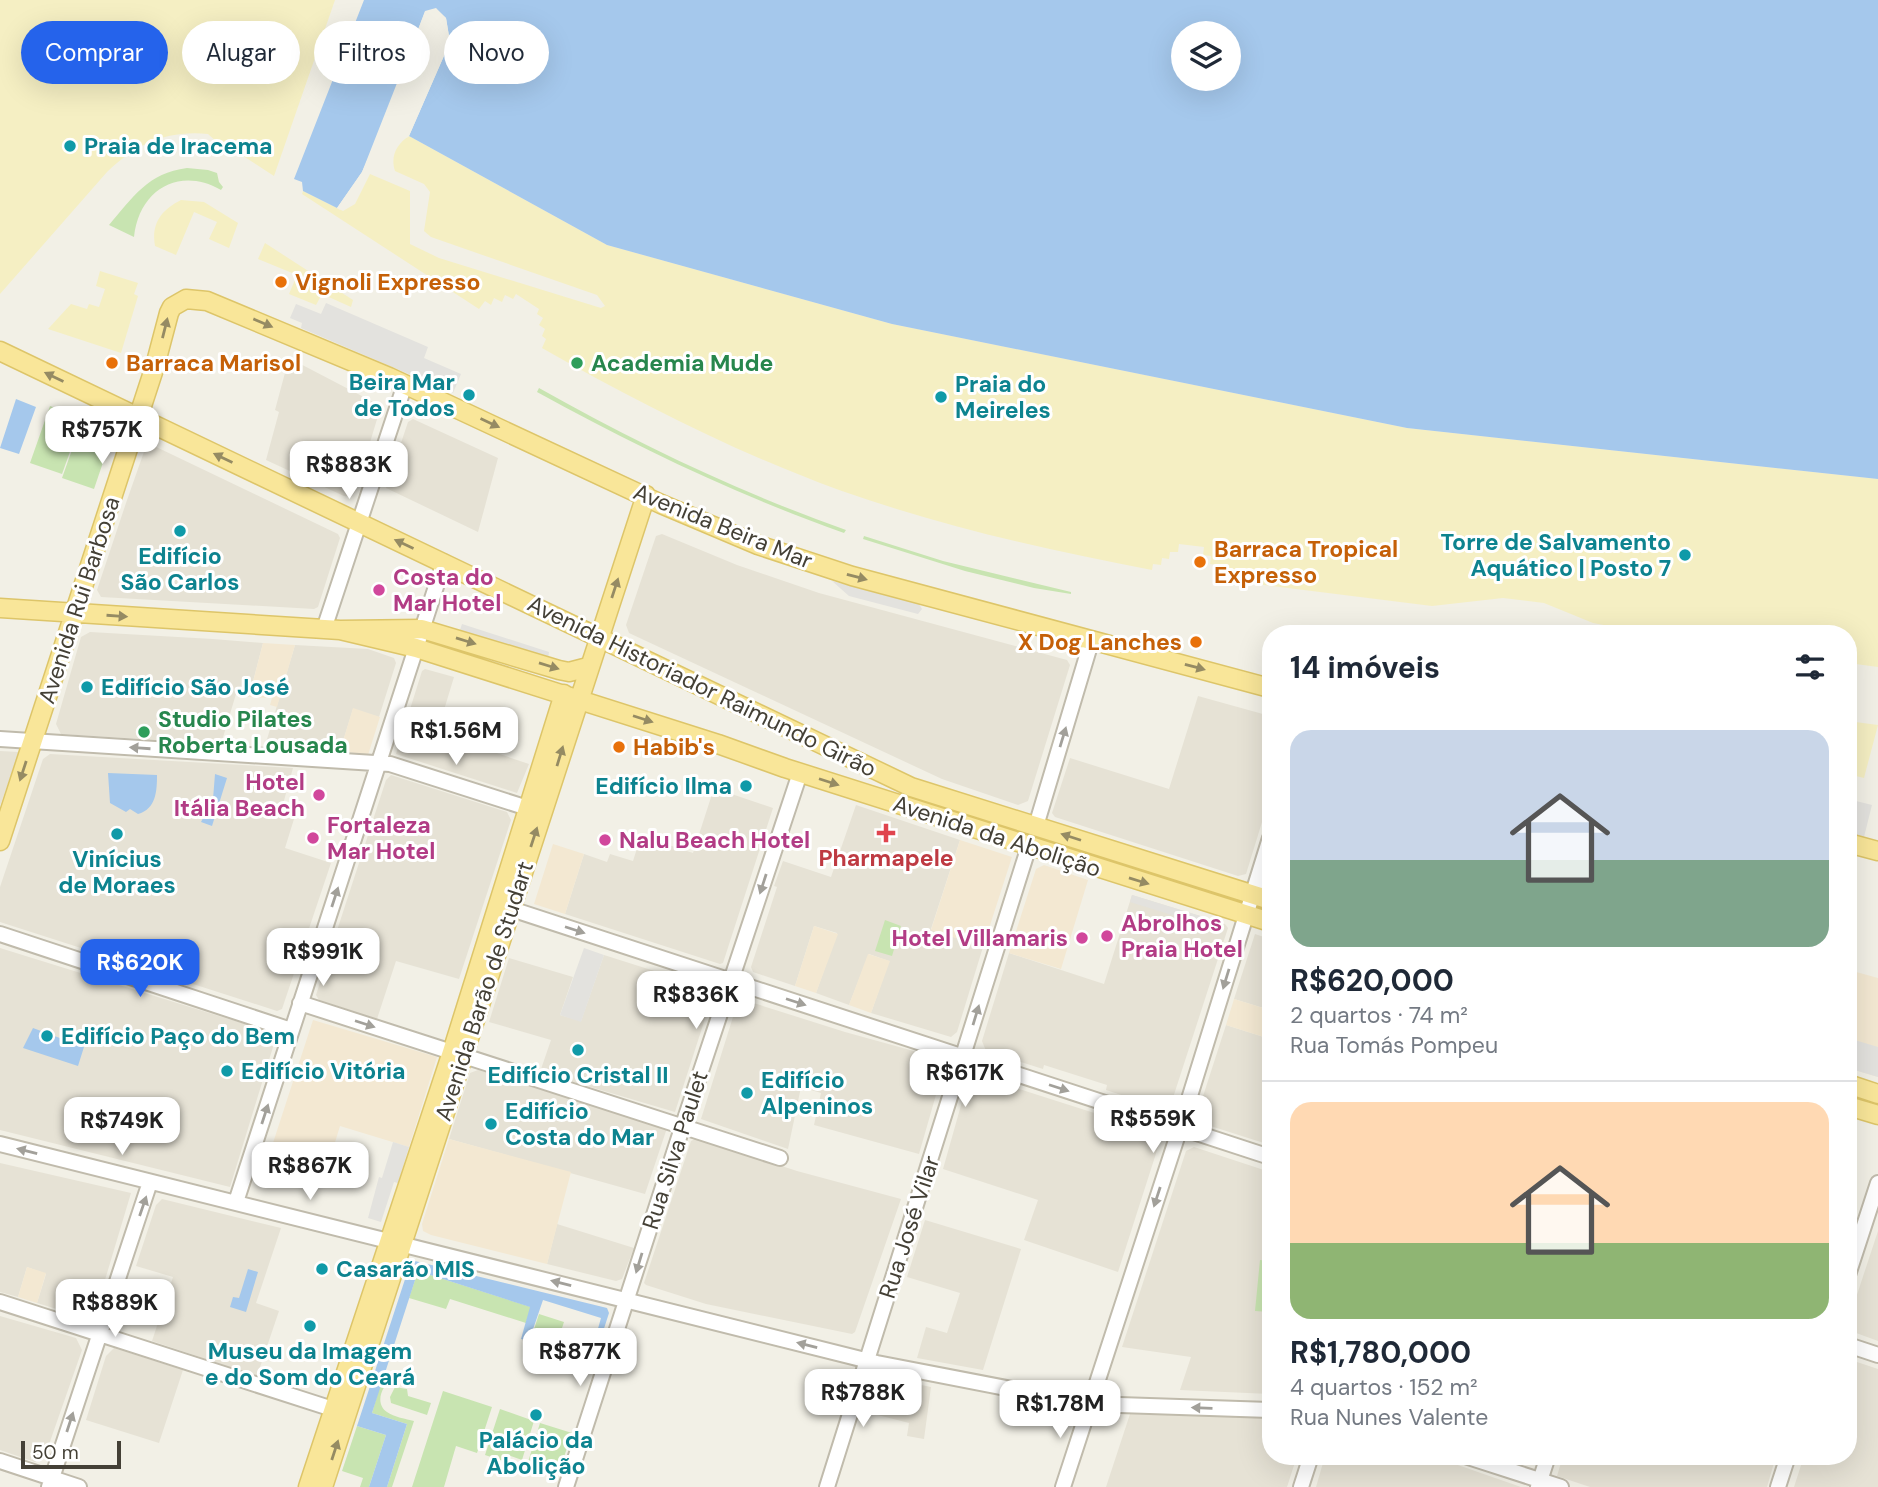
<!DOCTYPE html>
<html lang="pt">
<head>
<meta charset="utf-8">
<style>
  body { margin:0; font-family:"DM Sans",sans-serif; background:#f2f2f3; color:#1f2937; height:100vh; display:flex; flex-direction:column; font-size:26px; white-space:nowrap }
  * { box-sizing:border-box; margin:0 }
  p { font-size:23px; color:#747a83 }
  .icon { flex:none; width:38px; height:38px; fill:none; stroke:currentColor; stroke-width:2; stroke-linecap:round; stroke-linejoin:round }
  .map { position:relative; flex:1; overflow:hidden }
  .sheet { position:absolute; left:1262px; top:625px; width:595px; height:840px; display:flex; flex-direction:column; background:#fff; border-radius:28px; box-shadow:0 7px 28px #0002 }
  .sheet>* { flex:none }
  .top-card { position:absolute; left:21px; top:21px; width:665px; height:63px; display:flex; gap:14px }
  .controls { position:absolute; left:1171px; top:21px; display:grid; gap:14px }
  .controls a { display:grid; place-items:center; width:70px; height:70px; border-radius:50%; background:#fff; box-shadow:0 7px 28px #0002; font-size:35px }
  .scale { position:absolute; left:21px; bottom:18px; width:100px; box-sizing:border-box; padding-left:7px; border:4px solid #444036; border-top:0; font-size:19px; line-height:24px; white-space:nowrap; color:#444036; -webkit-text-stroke:5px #fff; paint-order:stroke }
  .price { position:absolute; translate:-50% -60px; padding:0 16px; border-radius:14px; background:#fff; color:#222; font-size:23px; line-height:46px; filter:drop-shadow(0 2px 4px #0008) }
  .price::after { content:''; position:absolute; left:50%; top:42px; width:21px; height:16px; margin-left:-10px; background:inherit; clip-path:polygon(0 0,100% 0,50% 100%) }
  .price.on { background:#2563eb; color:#fff }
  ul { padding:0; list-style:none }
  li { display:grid; align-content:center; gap:14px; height:371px; padding:0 28px }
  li+li { border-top:2px solid #e0e1e3 }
  li span { display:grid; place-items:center; height:217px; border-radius:21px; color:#555 }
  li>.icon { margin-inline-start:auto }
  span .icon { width:126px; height:126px; fill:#fffc; stroke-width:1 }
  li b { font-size:30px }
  h2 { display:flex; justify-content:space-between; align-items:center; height:84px; padding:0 28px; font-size:30px }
  .chip { padding:0 24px; border-radius:32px; background:#fff; box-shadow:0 7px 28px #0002; font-size:24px; line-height:63px }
  .chip.on { background:#2563eb; color:#fff }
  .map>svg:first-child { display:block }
</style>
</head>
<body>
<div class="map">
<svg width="1878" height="1487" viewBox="0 0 1878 1487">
  <rect width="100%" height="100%" fill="#f2f0e6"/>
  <!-- residential -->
  <path fill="#e6e2d5" d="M289,358L381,406L355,492L351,497L344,496L266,460L279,412L275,410Z
    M413,419L498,458L478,532L386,488L408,422Z
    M150,444L338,534L340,538L318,607L314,609L101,597L97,590L126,503L146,446Z
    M662,534L737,565L819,593L1067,660L1070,665L1028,801L1018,805L942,779L629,633L626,625L656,536Z
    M90,632L213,639L263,643L249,697L236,694L221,744L61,734L56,724L81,637Z
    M295,645L368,649L394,658L396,663L379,717L353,709L340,751L265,746Z
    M425,669L454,677L437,733L529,764L517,793L396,754L422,671Z
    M1198,696L1270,716V796L1246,874L1238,876L1055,817L1052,813L1070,758L1169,789Z
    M0,751L19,752L0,806Z
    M50,754L293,768L280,815L294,819L285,848L331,863L282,1009L277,1011L0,922V887L43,759Z
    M391,775L507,812L511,820L459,979L396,961L377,1019L319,1000L316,995L386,780Z
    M714,788L773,808L723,963L720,964L565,914L584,854L607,862L610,854L633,861L641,836L693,853Z
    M856,805L960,840L931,929L983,947L957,1032L951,1037L871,1013L889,961L869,954L849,1005L816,993L837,933L814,926L795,986L753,972L751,967L777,887L774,886L783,861L831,877Z
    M1132,895L1210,919L1225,924L1228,928L1170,1107L1164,1109L1106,1090L1107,1085L1044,1065L1043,1069L986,1051L982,1041L1009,953L1104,984Z
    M1255,934L1270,939V1010L1234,999Z
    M0,948L277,1034L230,1187L0,1130Z
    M604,955L708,988L712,992V997L675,1112L540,1072L551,1040L489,1022L509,958L573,977L560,1015L581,1021Z
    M744,1000L845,1032L939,1058L944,1067L919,1154L814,1125L821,1093L801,1087L788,1149L701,1119L738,1001Z
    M1226,1025L1270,1039V1145L1195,1121Z
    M478,1070L667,1128L645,1194L449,1139L470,1073Z
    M978,1076L1157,1133L1160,1141L1118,1272L1024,1240L1038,1200L943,1169L967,1084Z
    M697,1138L797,1171L901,1199L855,1332L852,1334L706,1304L646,1285L644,1283L691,1141Z
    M1194,1147L1270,1172V1394L1180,1390L1191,1357L1122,1347L1186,1151Z
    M0,1163L131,1193L93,1320L37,1303L46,1274L27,1267L18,1297L0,1292Z
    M162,1199L281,1228L256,1303L279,1311L257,1376L152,1341L173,1277L136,1266L156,1205Z
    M925,1220L1021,1249L983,1370L917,1358L926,1327L947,1333L960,1293L907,1277Z
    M557,1224L634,1248L622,1279L616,1281L547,1264Z
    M1878,1231V1341L1848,1330V1322Z
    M0,1316L76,1338L82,1350L46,1453L35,1462L0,1450Z
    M114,1348L183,1370L159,1443L86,1420L106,1356Z
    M1848,1359L1878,1369V1487H1794L1804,1456H1848Z
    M881,1377L931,1387L924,1439L907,1436L909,1423L866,1412L874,1381Z
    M1130,1414L1270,1418V1456H1297L1287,1487H1106Z
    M1325,1456H1432L1521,1487H1316Z
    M1563,1456H1776L1767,1487H1590L1557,1476Z"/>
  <!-- commercial -->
  <path fill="#f3e8d2" d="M263,643L295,645L277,707L270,705L272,698L249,697Z
    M353,708L380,717L368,755L340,751Z
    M960,840L1012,857L983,947L931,930Z
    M553,844L584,854L565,914L534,904Z
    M1044,865L1088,880L1061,969L1009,953L1036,869Z
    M814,926L838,934L816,993L795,986Z
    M868,954L890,961L871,1013L849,1005Z
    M1849,970L1878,978V1077L1848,1068Z
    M1234,999L1270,1010V1039L1226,1025Z
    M313,1020L437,1057L409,1147L340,1126L329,1162L272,1146Z
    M449,1139L571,1172L547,1264L431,1235L423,1231L422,1224Z
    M27,1267L46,1273L37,1303L18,1297Z"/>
  <!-- green -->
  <path fill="#c8e4b1" d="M187,168L208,170L217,173L219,182L223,187L221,190C179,166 139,190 134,237L109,225C133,197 148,173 187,168Z
    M539,388C638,444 739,492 846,530L844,533C737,495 637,447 537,392Z
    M50,406L82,418L62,474L30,463Z
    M83,419L114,430L94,489L62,478Z
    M864,536L943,561L1071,592V594L1034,588L965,571L863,539Z
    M885,920L901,926L892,956L875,951Z
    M1260,1260L1270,1261V1312L1255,1311Z
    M418,1271L531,1307L526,1323L450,1299L446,1309L409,1298Z
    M539,1314L564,1322L558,1340L565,1342L562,1352L530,1341Z
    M575,1339L594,1344L586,1371L567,1365Z
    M383,1375L394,1379C382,1384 374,1403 387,1412C394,1417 406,1419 414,1421L392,1487H387L407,1424L372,1413Z
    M395,1387L407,1389L408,1396L431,1403L427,1415L391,1403L390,1397Z
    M443,1391L492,1407L477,1453L456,1446L444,1487H412Z
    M500,1409L534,1421L522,1460L508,1455L506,1462L485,1455Z
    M540,1423L572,1433L559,1472L528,1462Z
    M357,1426L386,1435L369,1487H360L363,1478L342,1471Z"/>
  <!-- sand -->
  <path fill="#f5efc3" d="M0,0H335L274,176L240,154L219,144L208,134C167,130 136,144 107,172L0,294Z
    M409,136L607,245L892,324L1407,428L1878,479V667L1848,663V634L1646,633L1593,623L1544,603L1503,598L1432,606L1224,580L1225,574L1217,573L1218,565L1210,564L1211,556L1203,555L1204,547L1179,544L1178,552H1170L1169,559L1162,558L1161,565L1153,564L1152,570C1046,550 941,526 839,490C735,452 637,402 542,348L546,339L542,336L545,329L539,325L543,318L537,314L539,309L516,294L513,299L505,295L502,302L494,298L491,305L485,301L479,309L302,194L303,191L343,211L355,204L370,174L410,191V244L439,258L601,308L605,306L597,295L431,237L424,231L430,192L424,184L395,171C390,156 397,144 409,136Z
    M181,200L204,202L238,223L229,248L209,239L217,222L194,212L176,255L155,246C151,224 161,210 181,200Z
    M265,243L353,300L351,307L322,294L316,305L289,294L297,275L258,259Z
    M100,271L138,283L134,294L138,296L121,353L48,329L71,304L87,309L89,304L99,307L105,289L96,286Z
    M1848,721L1878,725L1864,778L1848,774Z"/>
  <!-- parking -->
  <path fill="#e3e2de" d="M326,303L428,347L424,358L461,374L453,393L301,328L302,323L290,318L296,304L321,314Z
    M832,581L919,604L922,609L918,614L849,596Z
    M462,624L549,652L548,660L457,632L460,630Z
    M1848,799L1872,805L1864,837L1848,833Z
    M1132,895L1210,919L1208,926L1130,902Z
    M584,948L604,955L581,1022L560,1015Z
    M1848,1038L1878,1047V1077L1848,1068Z
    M393,1142L409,1147L398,1183L394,1182L381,1222L368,1218L379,1177L382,1178Z"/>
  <!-- water -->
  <path fill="#a5c8ec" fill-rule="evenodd" d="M364,0H1878V479L1407,428L892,324L607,245L409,136L450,42L446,18L436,9L425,12L362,172L337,208L303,191L302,182L294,179ZM1183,33H1228V79H1183Z
    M16,399L36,407L19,454L0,448Z
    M108,773L157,775C157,791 156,809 138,814L130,809L126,812L110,803Z
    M215,774L227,778L212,826L201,822L213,799Z
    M33,1028L84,1047L78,1066L23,1048Z
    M415,1261L607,1308L609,1313L590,1372L586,1371L601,1318L543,1300L529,1341L521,1339L530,1307L418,1271L372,1413L407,1424L387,1487H369L386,1435L357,1426L410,1264Z
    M248,1269L258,1272L246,1312L230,1307L233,1297L239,1298Z"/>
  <!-- pier -->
  <path fill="#f2f0e6" d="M436,8L446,18L450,42L409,136L407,138L446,42L443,20L435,12L428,14L366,173L340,210L337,208L362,172L375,143L425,11Z"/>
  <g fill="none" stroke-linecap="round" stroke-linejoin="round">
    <!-- minor casing -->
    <g stroke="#c0bbac" stroke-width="18">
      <path id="minor" d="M324,629L405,384
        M0,739L390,764L537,811
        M1036,826L1092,639
        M502,906L1270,1157
        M0,934L291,1030
        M300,1003L780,1158
        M0,1144L877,1363L1089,1404L1270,1410
        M236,1202L444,562
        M1848,1275L1878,1183
        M0,1302L342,1412
        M1848,1345L1878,1355
        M1465,1456L1561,1487
        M0,1461L79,1487
        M49,1487L150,1182
        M566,1487L683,1125L800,773
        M827,1487L1029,846
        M1063,1487L1180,1128L1270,838
        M1301,1487L1311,1456
        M1538,1487L1548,1456
        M1778,1487L1788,1456"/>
    </g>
    <!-- major casing -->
    <g stroke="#ddc569" stroke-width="21">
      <path id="major" d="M0,351L911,787L1270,900
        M0,608L340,630L422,629L559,670L569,672L588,667
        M340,630L416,648L718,744L785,768L1270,922
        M0,841L155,366L169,313L172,307L186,299L207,301L389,377L661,504L758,545L852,576L1270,688
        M1848,843L1878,851
        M1848,1084L1878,1094
        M1848,1106L1878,1115
        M308,1487L452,1052L564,694
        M323,1487L646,495"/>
    </g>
    <!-- minor -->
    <use href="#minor" stroke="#fff" stroke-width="14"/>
    <!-- major -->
    <use href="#major" stroke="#f9e699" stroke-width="18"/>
  </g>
  <!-- one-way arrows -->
  <defs><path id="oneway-solid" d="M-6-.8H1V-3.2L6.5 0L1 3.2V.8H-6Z" transform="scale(1.75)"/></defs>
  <g fill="#958b63">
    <use href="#oneway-solid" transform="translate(263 323) rotate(23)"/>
    <use href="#oneway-solid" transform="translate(165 328) rotate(-76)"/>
    <use href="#oneway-solid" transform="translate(54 377) rotate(-154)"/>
    <use href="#oneway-solid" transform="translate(490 423) rotate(25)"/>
    <use href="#oneway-solid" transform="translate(223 458) rotate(-154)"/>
    <use href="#oneway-solid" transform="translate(404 544) rotate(-155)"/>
    <use href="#oneway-solid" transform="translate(857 577) rotate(15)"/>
    <use href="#oneway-solid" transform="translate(615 588) rotate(-72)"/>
    <use href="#oneway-solid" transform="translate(117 616) rotate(4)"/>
    <use href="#oneway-solid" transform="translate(466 641) rotate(17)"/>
    <use href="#oneway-solid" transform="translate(549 666) rotate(17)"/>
    <use href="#oneway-solid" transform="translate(1195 667) rotate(15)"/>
    <use href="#oneway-solid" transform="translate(643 719) rotate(18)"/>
    <use href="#oneway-solid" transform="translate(560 756) rotate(-73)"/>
    <use href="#oneway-solid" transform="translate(23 771) rotate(108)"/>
    <use href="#oneway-solid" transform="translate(829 782) rotate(18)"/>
    <use href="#oneway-solid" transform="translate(534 837) rotate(-72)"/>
    <use href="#oneway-solid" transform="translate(1071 837) rotate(-162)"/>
    <use href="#oneway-solid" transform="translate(1139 881) rotate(17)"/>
    <use href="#oneway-solid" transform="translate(335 1450) rotate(-72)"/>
  </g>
  <g fill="#a2a09a">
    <use href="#oneway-solid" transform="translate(1063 737) rotate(-73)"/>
    <use href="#oneway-solid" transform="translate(140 748) rotate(-176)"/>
    <use href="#oneway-solid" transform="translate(763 884) rotate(108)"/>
    <use href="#oneway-solid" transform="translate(335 897) rotate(-72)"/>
    <use href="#oneway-solid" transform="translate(575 930) rotate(18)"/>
    <use href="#oneway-solid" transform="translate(1226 979) rotate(107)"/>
    <use href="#oneway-solid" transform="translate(796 1002) rotate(18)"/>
    <use href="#oneway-solid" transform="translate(976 1015) rotate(-73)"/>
    <use href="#oneway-solid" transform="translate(365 1024) rotate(18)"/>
    <use href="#oneway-solid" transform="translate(1059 1088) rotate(18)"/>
    <use href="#oneway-solid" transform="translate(265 1114) rotate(-72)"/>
    <use href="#oneway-solid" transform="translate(27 1151) rotate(-166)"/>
    <use href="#oneway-solid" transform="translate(1157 1197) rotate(108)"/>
    <use href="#oneway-solid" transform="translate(143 1206) rotate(-71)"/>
    <use href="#oneway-solid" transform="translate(639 1263) rotate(107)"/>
    <use href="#oneway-solid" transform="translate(561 1283) rotate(-166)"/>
    <use href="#oneway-solid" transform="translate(807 1345) rotate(-166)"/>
    <use href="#oneway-solid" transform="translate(1202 1408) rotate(-178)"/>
    <use href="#oneway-solid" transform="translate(70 1422) rotate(-72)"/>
  </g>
  <!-- markers -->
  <g fill="#0f9aa8" stroke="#fff" stroke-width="2.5">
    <circle cx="70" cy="146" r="7"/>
    <circle cx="469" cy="395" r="7"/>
    <circle cx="941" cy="397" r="7"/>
    <circle cx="180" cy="531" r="7"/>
    <circle cx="1685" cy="555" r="7"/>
    <circle cx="87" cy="687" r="7"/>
    <circle cx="746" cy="786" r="7"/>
    <circle cx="117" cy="834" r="7"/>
    <circle cx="47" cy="1036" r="7"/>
    <circle cx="578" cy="1050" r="7"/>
    <circle cx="227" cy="1071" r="7"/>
    <circle cx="747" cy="1093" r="7"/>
    <circle cx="491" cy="1124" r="7"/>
    <circle cx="322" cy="1269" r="7"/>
    <circle cx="310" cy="1326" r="7"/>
    <circle cx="536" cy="1415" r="7"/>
  </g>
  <g fill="#e8710a" stroke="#fff" stroke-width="2.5">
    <circle cx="281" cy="282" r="7"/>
    <circle cx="112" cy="363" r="7"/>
    <circle cx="1200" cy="562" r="7"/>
    <circle cx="1196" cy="642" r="7"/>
    <circle cx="619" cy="747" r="7"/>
  </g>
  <g fill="#2e9e5b" stroke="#fff" stroke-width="2.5">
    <circle cx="577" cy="363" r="7"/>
    <circle cx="144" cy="732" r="7"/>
  </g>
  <g fill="#d1479c" stroke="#fff" stroke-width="2.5">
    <circle cx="379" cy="590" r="7"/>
    <circle cx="319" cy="795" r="7"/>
    <circle cx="313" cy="838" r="7"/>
    <circle cx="605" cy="840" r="7"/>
    <circle cx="1107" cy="936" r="7"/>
    <circle cx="1082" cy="938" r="7"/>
  </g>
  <path fill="#e0444e" stroke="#fff" stroke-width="2.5" d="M882.5 822.5h7v7h7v7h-7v7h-7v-7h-7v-7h7z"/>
  <g text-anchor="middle" stroke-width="6" stroke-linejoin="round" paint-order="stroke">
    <!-- culture labels -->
    <g font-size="23" font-weight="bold" fill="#0d838f" stroke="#fff" text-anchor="start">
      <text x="84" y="154">Praia de Iracema</text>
      <text x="455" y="390" text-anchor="end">Beira Mar<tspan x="455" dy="26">de Todos</tspan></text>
      <text x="955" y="392">Praia do<tspan x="955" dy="26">Meireles</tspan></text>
      <text x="1671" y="550" text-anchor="end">Torre de Salvamento<tspan x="1671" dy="26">Aquático | Posto 7</tspan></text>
      <text x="180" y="564" text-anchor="middle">Edifício<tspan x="180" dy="26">São Carlos</tspan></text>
      <text x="101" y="695">Edifício São José</text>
      <text x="732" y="794" text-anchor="end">Edifício Ilma</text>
      <text x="117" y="867" text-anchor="middle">Vinícius<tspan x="117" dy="26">de Moraes</tspan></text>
      <text x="61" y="1044">Edifício Paço do Bem</text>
      <text x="241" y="1079">Edifício Vitória</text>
      <text x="578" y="1083" text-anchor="middle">Edifício Cristal II</text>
      <text x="761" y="1088">Edifício<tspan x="761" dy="26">Alpeninos</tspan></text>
      <text x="505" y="1119">Edifício<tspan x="505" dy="26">Costa do Mar</tspan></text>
      <text x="336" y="1277">Casarão MIS</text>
      <text x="310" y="1359" text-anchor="middle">Museu da Imagem<tspan x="310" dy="26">e do Som do Ceará</tspan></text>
      <text x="536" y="1448" text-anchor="middle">Palácio da<tspan x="536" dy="26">Abolição</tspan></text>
    </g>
    <!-- food labels -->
    <g font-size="23" font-weight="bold" fill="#c56008" stroke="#fff" text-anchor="start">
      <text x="295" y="290">Vignoli Expresso</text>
      <text x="126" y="371">Barraca Marisol</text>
      <text x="1214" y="557">Barraca Tropical<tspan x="1214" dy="26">Expresso</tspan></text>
      <text x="1182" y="650" text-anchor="end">X Dog Lanches</text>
      <text x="633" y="755">Habib's</text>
    </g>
    <!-- leisure labels -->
    <g font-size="23" font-weight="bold" fill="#27864d" stroke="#fff" text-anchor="start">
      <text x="591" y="371">Academia Mude</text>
      <text x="158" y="727">Studio Pilates<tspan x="158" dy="26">Roberta Lousada</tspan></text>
    </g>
    <!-- street labels -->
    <g font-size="23" fill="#444036" stroke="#fff">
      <text transform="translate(723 526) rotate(22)" y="8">Avenida Beira Mar</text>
      <text transform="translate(79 600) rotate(-72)" y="8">Avenida Rui Barbosa</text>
      <text transform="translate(702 686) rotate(26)" y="8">Avenida Historiador Raimundo Girão</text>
      <text transform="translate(997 836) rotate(18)" y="8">Avenida da Abolição</text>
      <text transform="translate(484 991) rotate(-72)" y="8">Avenida Barão de Studart</text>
      <text transform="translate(675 1150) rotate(-72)" y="8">Rua Silva Paulet</text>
      <text transform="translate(909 1227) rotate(-72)" y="8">Rua José Vilar</text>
    </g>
    <!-- hotel labels -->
    <g font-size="23" font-weight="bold" fill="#b23c85" stroke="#fff" text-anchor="start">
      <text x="393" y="585">Costa do<tspan x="393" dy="26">Mar Hotel</tspan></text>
      <text x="305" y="790" text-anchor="end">Hotel<tspan x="305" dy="26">Itália Beach</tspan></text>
      <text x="327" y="833">Fortaleza<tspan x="327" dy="26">Mar Hotel</tspan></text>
      <text x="619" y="848">Nalu Beach Hotel</text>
      <text x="1121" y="931">Abrolhos<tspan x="1121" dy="26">Praia Hotel</tspan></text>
      <text x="1068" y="946" text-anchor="end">Hotel Villamaris</text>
    </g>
    <!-- health labels -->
    <g font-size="23" font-weight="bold" fill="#be3a42" stroke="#fff">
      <text x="886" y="866">Pharmapele</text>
    </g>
  </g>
</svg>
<div class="controls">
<a><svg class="icon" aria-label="layers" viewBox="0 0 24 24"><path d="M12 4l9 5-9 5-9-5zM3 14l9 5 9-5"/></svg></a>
</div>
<div class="scale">50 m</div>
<b class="price" style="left:102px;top:466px">R$757K</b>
<b class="price" style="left:349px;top:501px">R$883K</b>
<b class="price" style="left:456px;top:767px">R$1.56M</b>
<b class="price" style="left:323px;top:988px">R$991K</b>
<b class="price on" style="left:140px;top:999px">R$620K</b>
<b class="price" style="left:696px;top:1031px">R$836K</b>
<b class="price" style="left:965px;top:1109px">R$617K</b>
<b class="price" style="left:1153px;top:1155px">R$559K</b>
<b class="price" style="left:122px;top:1157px">R$749K</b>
<b class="price" style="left:310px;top:1202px">R$867K</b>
<b class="price" style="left:115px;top:1339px">R$889K</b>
<b class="price" style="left:580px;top:1388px">R$877K</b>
<b class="price" style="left:863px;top:1429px">R$788K</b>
<b class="price" style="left:1060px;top:1440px">R$1.78M</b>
<div class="top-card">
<a class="chip on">Comprar</a>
<a class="chip">Alugar</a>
<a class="chip">Filtros</a>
<a class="chip">Novo</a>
</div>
<section class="sheet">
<h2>14 imóveis<svg class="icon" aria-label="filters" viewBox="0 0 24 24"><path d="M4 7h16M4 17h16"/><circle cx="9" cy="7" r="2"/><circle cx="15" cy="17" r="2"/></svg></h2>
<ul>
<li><span style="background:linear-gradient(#c9d6e8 60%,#7fa58c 0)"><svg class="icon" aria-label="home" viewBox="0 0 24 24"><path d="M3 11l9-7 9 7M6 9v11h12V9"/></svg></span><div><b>R$620,000</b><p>2 quartos · 74 m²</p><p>Rua Tomás Pompeu</p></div></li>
<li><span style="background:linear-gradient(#ffd9b3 65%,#8fb573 0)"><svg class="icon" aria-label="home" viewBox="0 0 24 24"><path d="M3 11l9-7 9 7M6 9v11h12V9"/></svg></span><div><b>R$1,780,000</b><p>4 quartos · 152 m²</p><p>Rua Nunes Valente</p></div></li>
</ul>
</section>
</div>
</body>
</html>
